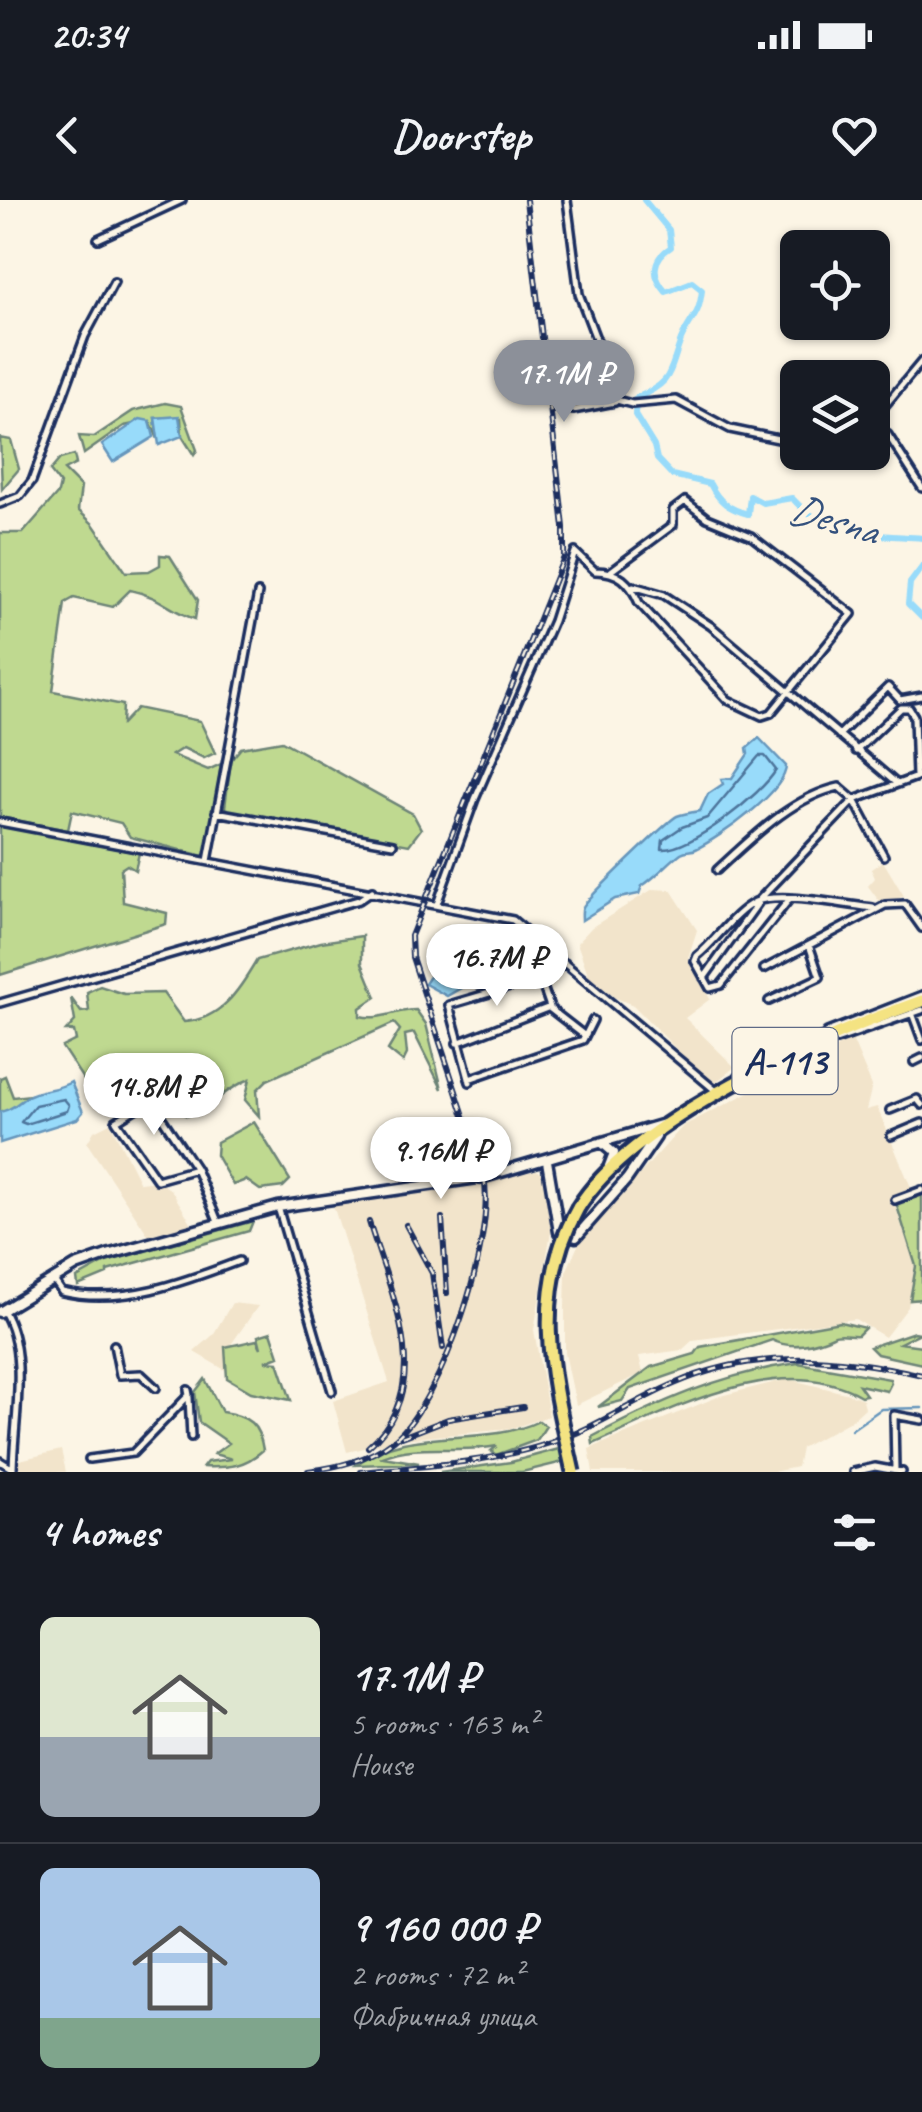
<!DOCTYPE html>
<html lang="en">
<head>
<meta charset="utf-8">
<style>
  body { margin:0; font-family:Caveat,sans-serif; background:#242831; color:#f1f3f6; height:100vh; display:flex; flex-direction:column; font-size:38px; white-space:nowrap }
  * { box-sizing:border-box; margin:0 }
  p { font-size:32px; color:#9ea1a6 }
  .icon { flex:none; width:55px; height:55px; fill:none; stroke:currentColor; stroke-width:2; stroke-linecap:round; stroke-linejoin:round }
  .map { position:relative; height:1272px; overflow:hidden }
  .side { display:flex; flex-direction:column; background:#171b24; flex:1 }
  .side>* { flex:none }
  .fabs { position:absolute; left:780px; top:30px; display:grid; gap:20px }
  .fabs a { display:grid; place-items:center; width:110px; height:110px; border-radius:15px; background:#171b24; box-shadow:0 2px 8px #0004; font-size:50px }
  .price { position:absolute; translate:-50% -85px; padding:0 22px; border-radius:35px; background:#fff; color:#222; font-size:32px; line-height:65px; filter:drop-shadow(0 2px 5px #0008) }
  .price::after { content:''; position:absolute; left:50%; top:60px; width:30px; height:22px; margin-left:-15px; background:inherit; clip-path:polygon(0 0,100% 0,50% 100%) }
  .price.current { background:#8c9099; color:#fff }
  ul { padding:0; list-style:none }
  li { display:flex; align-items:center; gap:30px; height:250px; padding:0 40px }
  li+li { border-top:2px solid #363941 }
  li span { display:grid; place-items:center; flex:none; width:280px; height:200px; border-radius:15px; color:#555 }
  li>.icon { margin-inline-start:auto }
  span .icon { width:120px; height:120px; fill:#fffc; stroke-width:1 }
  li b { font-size:42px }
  h2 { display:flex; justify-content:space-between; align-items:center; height:120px; padding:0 40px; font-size:42px }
  .status { display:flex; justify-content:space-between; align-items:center; height:70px; padding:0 50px; background:#171b24; direction:ltr }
  .status svg { height:28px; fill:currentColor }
  header { display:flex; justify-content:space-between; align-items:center; height:130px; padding:0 40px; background:#171b24; font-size:45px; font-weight:800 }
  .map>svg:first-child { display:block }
</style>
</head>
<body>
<div class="status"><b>20:34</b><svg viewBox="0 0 49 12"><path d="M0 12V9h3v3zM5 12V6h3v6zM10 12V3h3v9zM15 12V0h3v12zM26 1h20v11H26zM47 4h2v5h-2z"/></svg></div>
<header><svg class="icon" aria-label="back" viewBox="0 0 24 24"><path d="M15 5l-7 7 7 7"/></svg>Doorstep<svg class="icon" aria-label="heart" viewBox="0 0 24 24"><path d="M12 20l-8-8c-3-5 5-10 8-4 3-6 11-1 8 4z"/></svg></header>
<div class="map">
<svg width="922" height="1272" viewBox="0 0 922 1272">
  <rect width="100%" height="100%" fill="#fcf5e5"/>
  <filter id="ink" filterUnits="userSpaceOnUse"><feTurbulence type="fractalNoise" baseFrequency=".01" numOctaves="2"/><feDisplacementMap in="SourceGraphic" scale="20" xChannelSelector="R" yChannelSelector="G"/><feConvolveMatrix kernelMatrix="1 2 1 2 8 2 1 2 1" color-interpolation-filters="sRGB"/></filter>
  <g filter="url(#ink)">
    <!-- built -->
    <path fill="#f2e4cb" d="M883,661L904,696L882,705L868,686L875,678L871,669Z
      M653,689L671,690L697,730L688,758L710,799L685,818L735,867L712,885L633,805L616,798L589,777L577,743L592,727Z
      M852,839L872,886L866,910L877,907L913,992L893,999L915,1065L908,1107L885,1137L855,1119L693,1140L682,1150L639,1156L643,1173L576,1205L565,1153V1107L566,1072L580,1041L683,926Z
      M110,923L140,983L158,981L171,990L194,1027L151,1039L87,943L94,931Z
      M536,970L542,973L552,1026L534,1130L549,1216L510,1229L404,1239L347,1252L333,1201L389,1182L333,1005L478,985Z
      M232,1103L258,1106L225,1153V1170L194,1152L213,1135Z
      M788,1179L849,1194L863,1199L865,1208L852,1220L801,1248L797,1267L773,1272H593L589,1249L720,1196Z
      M61,1250L66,1272H20L16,1261Z"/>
    <!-- green -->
    <path fill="#bfd990" stroke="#6d8477" stroke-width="2.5" d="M165,203L181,206L197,250L194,255L182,236L181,218H155L158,239L150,221L124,226L84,254L79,236L94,237L133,211Z
      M0,238L11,240L19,269L2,289Z
      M74,255L76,264L64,270L81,287L78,310L93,324L126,372L149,371L160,365V355L170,356L198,400L195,419C169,411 163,397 130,390L113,407L74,398L65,403L53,491L123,505L122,524L137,508L200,521L215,553L204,558L183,548L172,555L208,570L221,564L209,650L203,656L130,637L121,623L72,611L68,630L0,617V333H23L58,293L60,284L50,271L60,259Z
      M282,541L413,614L421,629L409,645L288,622L224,615L231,560L241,548Z
      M0,626L139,653L135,670L127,665L121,669L123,702L167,713L166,724L0,775Z
      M362,736V763L376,797L360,808V816C381,821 395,810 416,810L426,824L442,889L414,833L405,835L407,854L403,862L388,850L400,830L394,823L267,880L257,890L259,916L245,900L250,879C226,888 211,908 187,916L175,910L189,886C161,869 126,894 96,899L62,847L76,840L74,831H66L75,821L71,798L81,812L89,811L87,792L100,786L124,794L163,793L184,822C221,820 240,789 257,760L321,742Z
      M5,876L13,897L31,895L13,910L0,912V878Z
      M254,922L290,980L283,987L260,990L246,980L233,985L216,955L217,942Z
      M922,993V1099L910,1100L916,1066L896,1003Z
      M253,1021L249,1031L107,1071V1074L78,1086L77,1078L106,1062Z
      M840,1122L865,1128L858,1135C851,1136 839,1132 833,1136C816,1144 790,1150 772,1140L630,1189L622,1201L598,1207L651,1167L695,1154L700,1147Z
      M271,1132L279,1156L266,1161L278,1162L291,1200L251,1192L227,1178L225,1147L257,1140L261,1148L258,1136Z
      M914,1132L920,1133L900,1143L922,1146V1164L877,1154L870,1147Z
      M798,1163L890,1179L891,1183L887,1191L859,1185L866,1195L861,1196C780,1149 669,1211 593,1244L592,1237C658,1202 723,1173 798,1163Z
      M205,1179L222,1212C249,1216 259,1224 263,1250C244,1267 228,1268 203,1267L207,1262L232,1259L214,1254L229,1243L199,1222L195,1192Z
      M539,1221L546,1226L537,1240L496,1255L491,1251L497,1246C460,1254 417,1242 383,1257L419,1263L356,1265C407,1223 482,1249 539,1221Z
      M559,1249L565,1256L563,1262L522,1272H440L511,1262Z"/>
    <!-- water -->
    <path fill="#98dbfa" stroke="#6696bc" stroke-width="2.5" d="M179,216L182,236L159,245L155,218Z
      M140,219L150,221L154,237L113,262L102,245Z
      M759,538L786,566C786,591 719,638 696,649C692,651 686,650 681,653C669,662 657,676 642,686L639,694L615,699L582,720C582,716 581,711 583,707C585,700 670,619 677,616C682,614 693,612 700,611L708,594L723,584L721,579L732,578L748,554L747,548Z
      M497,738L506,743L513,758L447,796L425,784C436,762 475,749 497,738Z
      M71,882L83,912L77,919L0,943V912C15,909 18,901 30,895C44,889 57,890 71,882Z"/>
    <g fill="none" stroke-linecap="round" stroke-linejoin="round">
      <!-- shore -->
      <path stroke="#4d749c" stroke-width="2.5" d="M759,556H765L776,570C762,594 690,651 662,649L663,640L682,627L707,618Z
        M64,899L69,905L67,911L26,924L21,922L35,905Z"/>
      <!-- stream -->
      <path stroke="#6696bc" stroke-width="2.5" d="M851,1230L881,1209L922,1208"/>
      <!-- river -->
      <path stroke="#98dbfa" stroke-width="6" d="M644,0L669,30L671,47C652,59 651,75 666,92L692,82L702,90C699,119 690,117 681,140C668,175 673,182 636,198L635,215L654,246L657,259L672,275L710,284C719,302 729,309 748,314L750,296L763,303L792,298C826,337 873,334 922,338
        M922,367L910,383L908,404L922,418"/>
      <!-- minor casing -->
      <g stroke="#1b2f5e" stroke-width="12">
        <path id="minor" d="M567,0L579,94L598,144L604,185L613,199L632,204L676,200L730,229L798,243
          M98,39L182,0
          M571,170L573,210L615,202
          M872,221L922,161
          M872,222L888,235L922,288
          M0,304L20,296L32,281L85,136L114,82
          M633,386L664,395L711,426L896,583
          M839,535L888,487L900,500L922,496
          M856,551L901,508H909L914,516L916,577
          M216,612L393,644
          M0,622L513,720L715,890
          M208,661L258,393
          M717,670C751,639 792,597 839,587L854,600L884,656
          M758,701L854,600L922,575
          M788,701L721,785L710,788L695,761L697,756C716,741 733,713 755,702C778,691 846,705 873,708
          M437,704L475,599L553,421L575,352L595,371C619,371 630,382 639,403L728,500L762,516L771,513L852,414L751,336L707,318L685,301L673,310V325L611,371
          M764,769L885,705L905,704L922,728
          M704,778L758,703
          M769,801L820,777L809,745
          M0,803L359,700L372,691
          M549,808L585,836
          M912,813L922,840
          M827,832L922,795
          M836,840L922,810
          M457,843L550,807L540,778
          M914,862L922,858
          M469,879L583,840L593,820
          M470,882L449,805L540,778L565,763
          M890,910L917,899L922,905
          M891,936L922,923
          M196,969L157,980L116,921L150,900L196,969L219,1024
          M895,1000L922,990
          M278,1007L332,1191
          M53,1079L62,1092C121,1106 184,1082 239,1061
          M3,1110C30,1153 13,1224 13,1272
          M114,1145L120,1175L141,1174L156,1188
          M189,1197L191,1237
          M89,1259L133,1253L189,1195L188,1190
          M0,1261L13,1269
          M895,1270L894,1215L922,1220
          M853,1272L875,1267L902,1272"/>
      </g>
      <!-- tertiary casing -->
      <g stroke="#1b2f5e" stroke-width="15">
        <path id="tertiary" d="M602,943L614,953L609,966
          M547,961L559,1032L576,1037L627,979L656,937
          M0,1112L76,1066L107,1055L278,1007L484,977L664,924"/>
      </g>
      <!-- trunk casing -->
      <g stroke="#1b2f5e" stroke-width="19">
        <path id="trunk" d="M578,1008C634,918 822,836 922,801"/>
      </g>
      <!-- minor -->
      <use href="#minor" stroke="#fcf5e5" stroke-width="5"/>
      <!-- tertiary -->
      <use href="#tertiary" stroke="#fcf5e5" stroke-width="8"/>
      <!-- trunk -->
      <use href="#trunk" stroke="#f4e382" stroke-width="11"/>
      <!-- rail casing -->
      <g stroke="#1b2f5e" stroke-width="6">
        <path id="rail" d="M442,1018L447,1093
          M406,1025L432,1073L443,1148
          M402,1237L448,1219L523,1207
          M368,1247C438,1186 391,1096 369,1022
          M308,1271C338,1267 369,1260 394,1240C443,1200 496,1038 484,977L412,757L411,736L564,357V327L526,0
          M361,1272C424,1266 489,1263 550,1243C594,1229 632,1202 674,1184C755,1148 838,1156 922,1175"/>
      </g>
      <!-- rail -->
      <use href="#rail" stroke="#fcf5e5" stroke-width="2.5" stroke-dasharray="8" stroke-linecap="butt"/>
      <!-- trunk-bridge casing -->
      <g stroke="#1b2f5e" stroke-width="19" stroke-linecap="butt">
        <path id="trunk-bridge" d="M573,1272C553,1181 529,1095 578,1008"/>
      </g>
      <!-- trunk-bridge -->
      <use href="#trunk-bridge" stroke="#f4e382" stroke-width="11"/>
    </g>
  </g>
  <g text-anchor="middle" stroke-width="9" stroke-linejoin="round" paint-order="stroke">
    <!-- shield labels -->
    <rect fill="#fcf5e5" stroke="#5e6a86" stroke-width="2.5" x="732.5" y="828" width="105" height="66" rx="8"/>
    <g font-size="38" font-weight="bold" fill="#1b2f5e">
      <text x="785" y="874">А-113</text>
    </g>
    <!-- water labels -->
    <g font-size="42" font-style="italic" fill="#34517d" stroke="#fcf5e5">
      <text transform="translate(834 318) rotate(16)" y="15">Desna</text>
    </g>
  </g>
</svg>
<div class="fabs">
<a><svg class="icon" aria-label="locate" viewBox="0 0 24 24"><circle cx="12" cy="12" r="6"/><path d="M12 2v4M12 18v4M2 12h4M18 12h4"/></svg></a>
<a><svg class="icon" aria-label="layers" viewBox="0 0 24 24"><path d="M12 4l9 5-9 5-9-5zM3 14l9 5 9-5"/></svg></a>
</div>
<b class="price current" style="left:564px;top:225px">17.1M ₽</b>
<b class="price" style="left:497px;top:809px">16.7M ₽</b>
<b class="price" style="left:154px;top:938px">14.8M ₽</b>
<b class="price" style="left:441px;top:1002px">9.16M ₽</b>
</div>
<section class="side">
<h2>4 homes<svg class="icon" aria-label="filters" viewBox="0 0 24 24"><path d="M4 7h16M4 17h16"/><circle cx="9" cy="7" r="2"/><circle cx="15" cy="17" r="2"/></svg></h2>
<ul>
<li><span style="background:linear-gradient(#dfe7d0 60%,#9aa5b1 0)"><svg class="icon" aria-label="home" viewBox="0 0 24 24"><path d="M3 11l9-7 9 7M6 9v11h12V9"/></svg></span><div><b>17.1M ₽</b><p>5 rooms · 163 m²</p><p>House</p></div></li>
<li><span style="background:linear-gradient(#a9c7e8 75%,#7fa58c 0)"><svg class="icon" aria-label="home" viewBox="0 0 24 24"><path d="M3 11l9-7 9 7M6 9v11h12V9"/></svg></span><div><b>9 160 000 ₽</b><p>2 rooms · 72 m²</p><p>Фабричная улица</p></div></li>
</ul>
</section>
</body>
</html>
